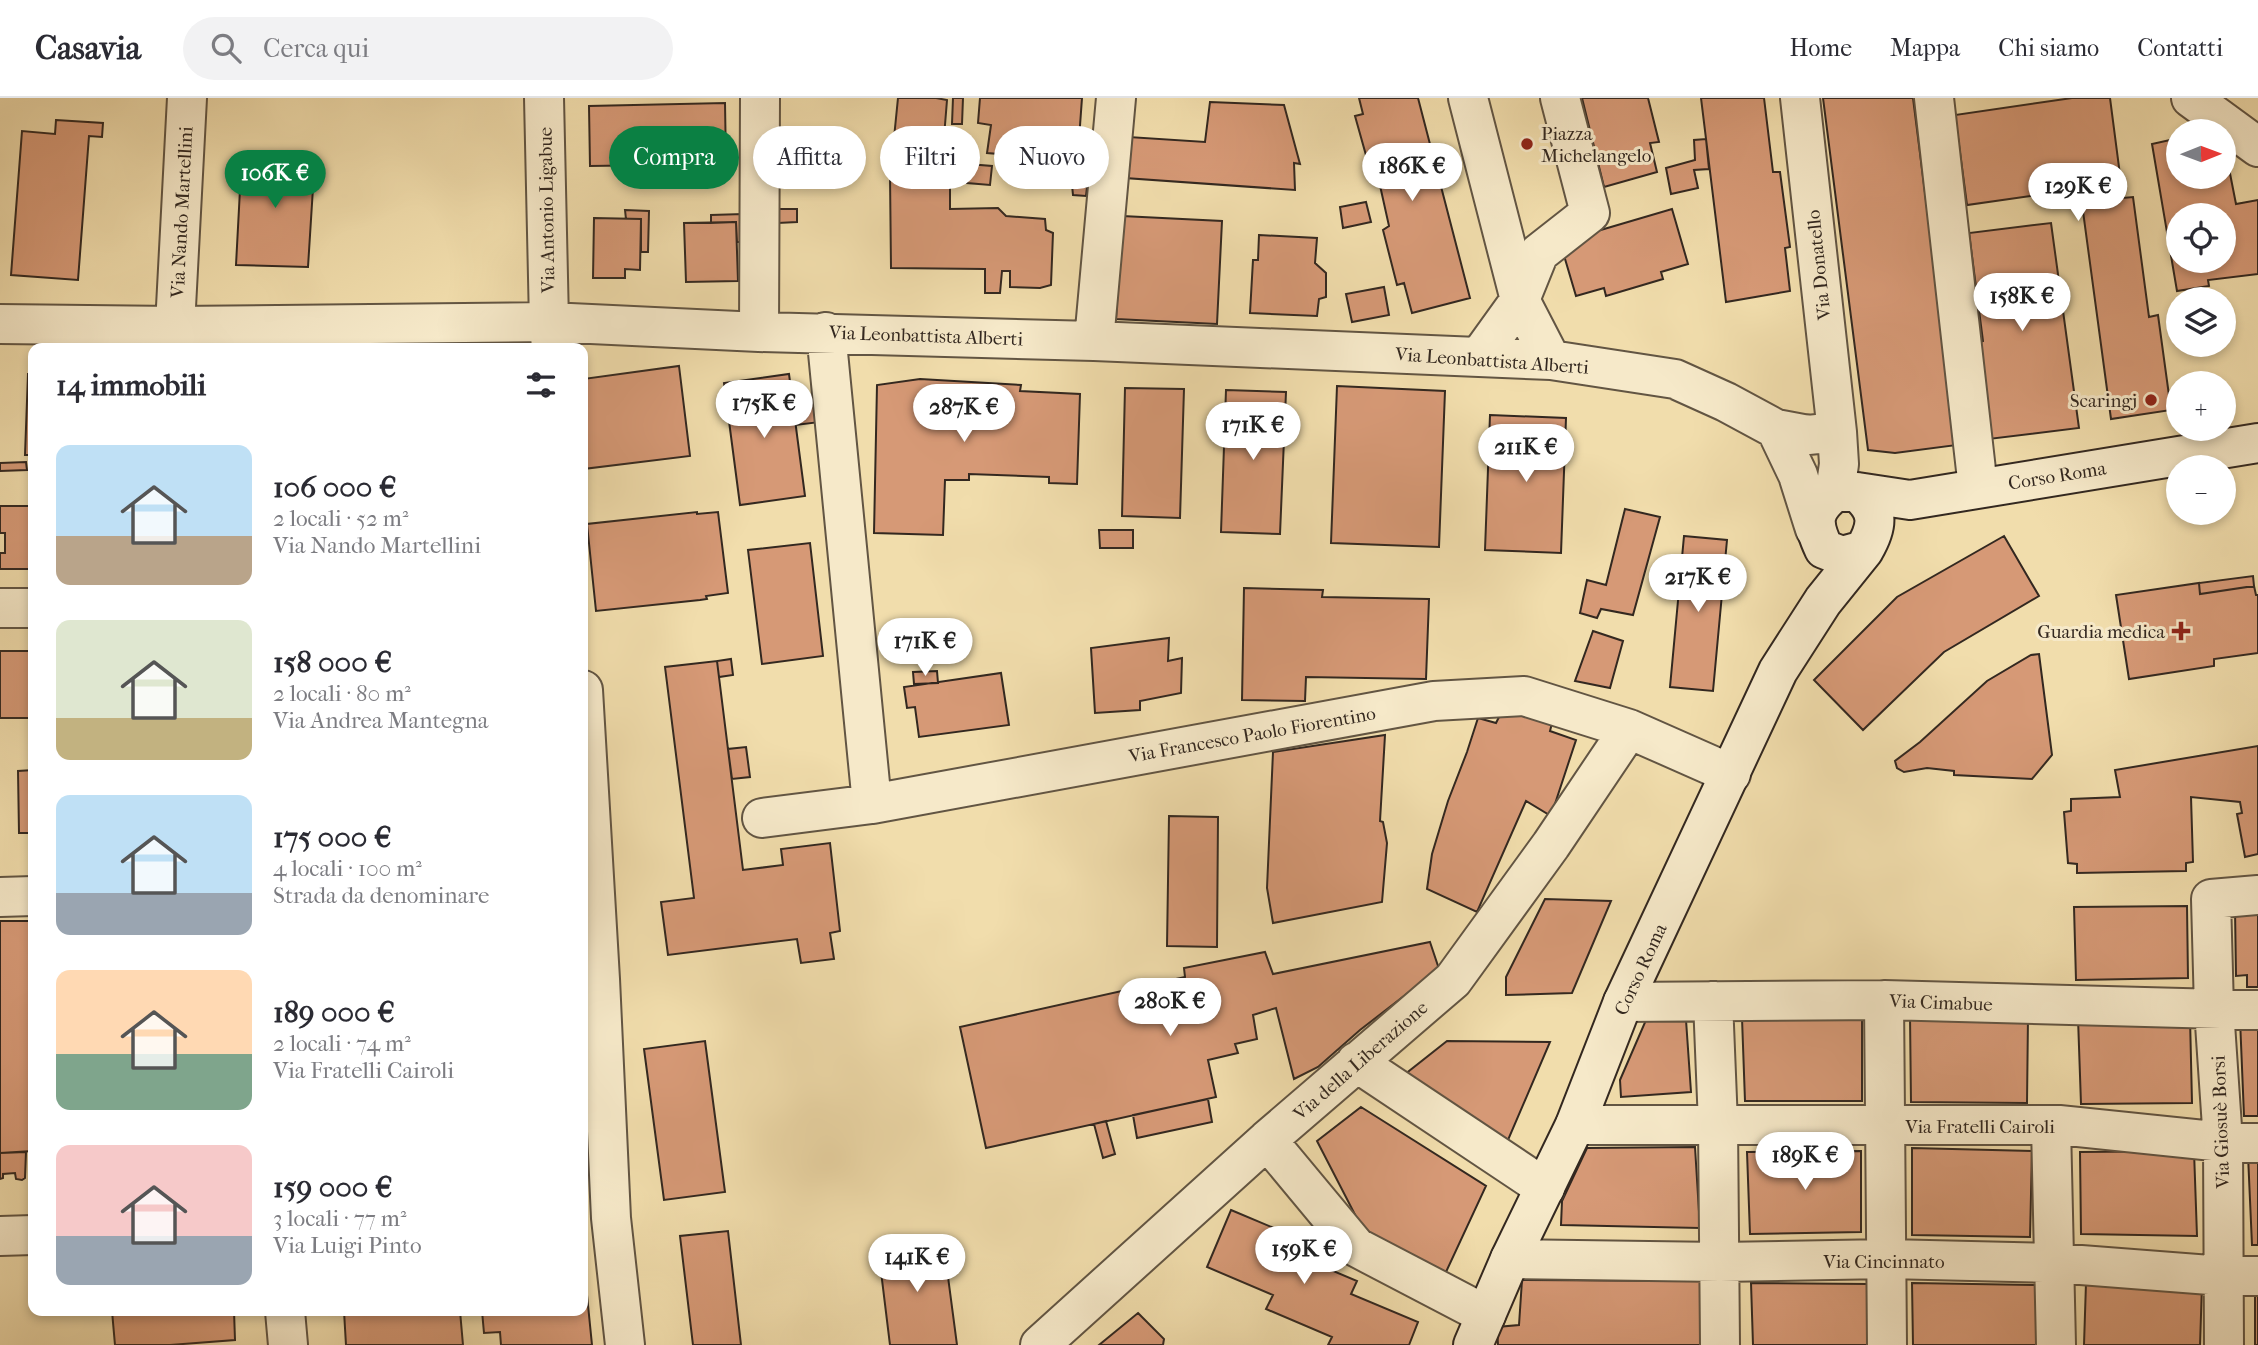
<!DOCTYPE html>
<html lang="it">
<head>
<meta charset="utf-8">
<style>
  body { margin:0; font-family:"IM FELL French Canon",serif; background:#f2f2f3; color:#2b2b33; height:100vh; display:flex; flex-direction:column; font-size:26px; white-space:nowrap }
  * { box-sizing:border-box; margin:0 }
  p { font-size:23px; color:#7c7c81 }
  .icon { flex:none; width:38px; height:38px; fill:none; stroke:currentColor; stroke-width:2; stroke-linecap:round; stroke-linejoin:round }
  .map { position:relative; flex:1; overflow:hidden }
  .drawer { position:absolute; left:28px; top:245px; width:560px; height:973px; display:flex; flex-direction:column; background:#fff; border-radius:14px; box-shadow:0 4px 10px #0003 }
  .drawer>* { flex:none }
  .top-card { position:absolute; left:609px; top:28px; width:665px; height:63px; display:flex; gap:14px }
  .needle { width:46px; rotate:89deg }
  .fabs { position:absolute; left:2166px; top:21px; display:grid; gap:14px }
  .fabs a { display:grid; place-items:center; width:70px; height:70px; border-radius:50%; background:#fff; box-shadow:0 4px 10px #0003; font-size:35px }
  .price { position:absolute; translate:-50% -60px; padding:0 16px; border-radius:24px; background:#fff; color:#222; font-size:23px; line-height:46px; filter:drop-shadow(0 2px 4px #0008) }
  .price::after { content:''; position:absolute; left:50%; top:42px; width:21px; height:16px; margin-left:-10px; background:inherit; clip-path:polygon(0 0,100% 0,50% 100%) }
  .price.active { background:#0b8043; color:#fff }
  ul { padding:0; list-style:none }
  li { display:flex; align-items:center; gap:21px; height:175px; padding:0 28px }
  li span { display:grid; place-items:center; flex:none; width:196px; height:140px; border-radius:14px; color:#555 }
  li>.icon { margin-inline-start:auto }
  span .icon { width:84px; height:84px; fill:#fffc; stroke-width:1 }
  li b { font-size:30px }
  h2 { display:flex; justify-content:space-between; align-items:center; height:84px; padding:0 28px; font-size:30px }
  .chip { padding:0 24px; border-radius:32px; background:#fff; box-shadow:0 4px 10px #0003; font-size:24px; line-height:63px }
  .chip.active { background:#0b8043; color:#fff }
  header { display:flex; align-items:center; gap:42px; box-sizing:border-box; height:98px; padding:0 35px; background:#fff; border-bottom:2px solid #e1e1e2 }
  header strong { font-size:33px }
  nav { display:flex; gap:38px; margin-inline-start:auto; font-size:24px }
  .search { width:490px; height:63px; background:#f2f2f3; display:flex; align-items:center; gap:18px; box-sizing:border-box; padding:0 24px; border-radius:38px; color:#7c7c81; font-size:26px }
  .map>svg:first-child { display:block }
</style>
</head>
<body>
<header>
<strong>Casavia</strong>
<div class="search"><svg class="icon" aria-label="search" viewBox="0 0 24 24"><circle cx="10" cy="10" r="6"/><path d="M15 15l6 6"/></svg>Cerca qui</div>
<nav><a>Home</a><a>Mappa</a><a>Chi siamo</a><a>Contatti</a></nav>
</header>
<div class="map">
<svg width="2258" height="1247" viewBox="0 0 2258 1247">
  <rect width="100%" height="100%" fill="#f1ddac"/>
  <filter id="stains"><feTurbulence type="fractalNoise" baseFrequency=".00286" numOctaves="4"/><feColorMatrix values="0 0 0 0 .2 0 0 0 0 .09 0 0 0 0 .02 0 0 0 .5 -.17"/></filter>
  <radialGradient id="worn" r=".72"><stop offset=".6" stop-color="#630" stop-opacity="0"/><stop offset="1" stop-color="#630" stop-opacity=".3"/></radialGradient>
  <!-- building -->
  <path fill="#d69976" stroke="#332820" stroke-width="2" fill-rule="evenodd" d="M898,0H936L947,2L942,64L892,60Z
    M953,0H963L962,26H952Z
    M980,0H1082L1078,55L1049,54V60L987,55L991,27L978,25Z
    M1359,0H1418L1470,200L1412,215L1404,185L1397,187L1383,132L1389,128L1377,74L1371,75L1355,18L1363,16Z
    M1582,0H1648L1659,44L1650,45L1657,74L1604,89Z
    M1701,0H1764L1773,74H1780L1790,149L1785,150L1790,193L1726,204Z
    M1823,0H1913L1957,347L1895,355L1868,352Z
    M2072,0H2110L2123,100L2133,99L2149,219L2158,217L2171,312L2111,321L2080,91L1967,107L1955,17Z
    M1210,4L1284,7L1300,66L1294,65L1295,92L1125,80L1129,39L1205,44Z
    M725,5L726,66L590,68L589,8Z
    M56,22L103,25L102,39L89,38L78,182L11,177L22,33L55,36Z
    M2179,40V79H2224V45L2236,106L2258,102V176L2208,182L2209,188L2177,193L2152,46ZM2179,117H2224V163H2179Z
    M1706,41L1709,71L1694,72L1698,90L1671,96L1666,70L1695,62L1694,42Z
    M242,54L315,58L308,169L236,167Z
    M968,66L992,68L990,87L967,85Z
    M890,77H950V111L998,110L1006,118L1045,121L1046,132L1053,135L1051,187L1040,190L1010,189V173H1002L1000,195H985V171L891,170Z
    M1072,87L1087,89L1086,98L1073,97Z
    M1366,104L1371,124L1343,130L1340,109Z
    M778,111H797V124L778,125Z
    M1672,111L1688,166L1661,174L1663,181L1606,198L1604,190L1576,198L1560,144Z
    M625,112L649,113L648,154H641V121H626Z
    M743,116V144H737L736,124L711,125V117Z
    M1122,118L1222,123L1217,226L1116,221Z
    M594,120L641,121L640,172L625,171V180H593Z
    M736,124L738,183L686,184L684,125Z
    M2051,125L2079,330L1989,341L1977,245L1983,243L1969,135Z
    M1259,137L1317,140L1315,165L1326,175V199L1319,201L1317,218L1250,215L1253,162H1258Z
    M1384,189L1389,217L1352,224L1346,196Z
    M679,268L690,358L583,371V281Z
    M33,269V357H25L28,276H33Z
    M789,276L805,398L740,407L724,285Z
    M920,281L1021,287L1020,293L1080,296L1077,386L1049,385V379L969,376V382H945L943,437L874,435L877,287Z
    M1337,288L1445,293L1439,449L1331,445Z
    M1125,290L1184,291L1180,420L1122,418Z
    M1226,292L1286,294L1280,436L1221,434Z
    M818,301L820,324L796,327L792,303Z
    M1490,317L1566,320L1561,455L1485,452Z
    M26,364L27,372L0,373V365Z
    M0,408H33V471H0V455H5V435H0Z
    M1625,411L1660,419L1633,517L1601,511L1597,520L1580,515L1587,482L1606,487Z
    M697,414V416L718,414L728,495L706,498L707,501L700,502L596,513L587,426Z
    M1099,432H1133V450H1100Z
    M1684,438L1727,442L1713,593L1670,589Z
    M2004,438L2039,498L1944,554L1863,632L1814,582L1897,499Z
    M810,445L823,558L762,566L748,452Z
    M2253,478L2254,488L2200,496L2199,485Z
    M2199,485L2200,496L2254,488L2256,497H2258V555L2214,561V568L2129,581L2116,497Z
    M1244,490L1323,492L1322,499L1429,501L1426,581L1306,579L1305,603L1242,602Z
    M1593,533L1623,543L1610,590L1575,583Z
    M1169,540L1168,563L1182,560L1181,595L1140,603V612L1095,615L1091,550Z
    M0,553H33V620H0Z
    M2039,556L2052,657L2032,681L1954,677V673L1927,670L1904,674L1897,670L1895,663L1920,644L1987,583L2031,557Z
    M731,561L733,577L719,579L717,563Z
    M717,563L743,772L783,767L781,751L830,745L840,833L830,835L834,861L801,865L797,841L668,857L661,804L694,800L665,569Z
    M937,573L938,585L914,586L913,574Z
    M1001,575L1009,627L919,639L915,609L907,610L904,589Z
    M1524,616L1552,625L1550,633L1576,642L1551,718L1526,703L1477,814L1427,791L1432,756L1448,703L1467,654L1478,620L1496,625L1500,617Z
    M1385,637L1380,723L1383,724L1387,745L1382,804L1273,825L1267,790L1273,654Z
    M2258,648V756L2245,759L2237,716L2242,715L2240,704L2191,699L2193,764L2186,765V773L2077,775V766L2068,765L2064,714L2071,713V701L2120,699L2115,672Z
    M746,649L750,679L732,681L728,651Z
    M33,672V735H19L18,673Z
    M1169,718L1218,719L1217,849L1167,848Z
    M2258,800V889H2247V877L2236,878L2235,811Z
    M1545,801L1611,803L1572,895L1506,897V879Z
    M2187,808L2188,880L2076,882L2074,809Z
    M0,823H33V1053L0,1055Z
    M1430,844L1439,871L1360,932L1318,969L1294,981L1276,910L1253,917L1257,941L1235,946L1238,955L1208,962L1216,999L986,1050L960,929L1185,879L1184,870L1265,854L1273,876Z
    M1910,918L2028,919L2027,1005L1911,1004Z
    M1742,920L1862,921V1003H1745Z
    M2078,920H2190L2192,1005L2081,1006Z
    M2240,921H2258V1018H2244Z
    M1646,922H1686L1691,994L1621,999L1620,982Z
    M705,943L725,1094L664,1102L644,951Z
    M1447,943L1550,944L1505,1049L1404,977Z
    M1208,1001L1212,1024L1137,1040L1133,1017Z
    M1361,1009L1486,1088L1446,1174L1366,1138L1317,1043Z
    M1106,1023L1115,1056L1103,1060L1094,1026Z
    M1695,1049L1700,1130L1561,1127L1562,1103L1587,1050Z
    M1912,1050L2032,1053L2030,1139L1912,1137Z
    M1861,1053V1134L1750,1136L1747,1054Z
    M2194,1053L2197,1138L2081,1136L2080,1054Z
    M26,1054L25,1080L22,1082L16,1081L15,1075L3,1076V1080L0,1081V1055Z
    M2248,1057H2258V1147H2252Z
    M1231,1112L1300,1141L1293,1156L1357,1183L1351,1196L1418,1224L1409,1247H1328L1332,1239L1266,1211L1273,1197L1207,1169Z
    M728,1133L741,1247H693L680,1138Z
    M943,1141L957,1247H890L878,1149Z
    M1522,1182L1704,1183L1708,1247H1498L1497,1229L1519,1227Z
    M1751,1185L1867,1186V1247H1753Z
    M1912,1185L2036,1187V1247H1913Z
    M2086,1185L2202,1187L2200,1247H2084Z
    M583,1187H586L592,1247H501L500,1234L484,1235L482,1213H583Z
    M2255,1188H2258V1247H2255Z
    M112,1213H234L235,1242L170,1247H115Z
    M344,1213H460L463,1247H346Z
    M1138,1215L1164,1241L1163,1247H1099Z"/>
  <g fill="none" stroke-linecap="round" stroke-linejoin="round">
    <!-- street casing -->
    <g stroke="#625543" stroke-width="42">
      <path id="street" d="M544,0L549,224L551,250
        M1468,0L1520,202L1551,262
        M1800,0L1837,334L1839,366L1835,394
        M1934,0L1978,390
        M2191,0L2258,49
        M0,226L175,228L549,224L759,234L1094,243L1551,262L1675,281L1726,304L1776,331L1808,337L1837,334
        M175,228L187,0
        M759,234L760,0
        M826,234L872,706
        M1094,243L1116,0
        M1479,259L1520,202L1539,155L1590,115L1560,0
        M1776,331L1798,377L1815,431
        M0,510H33
        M583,592L600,881L611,1120L625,1247
        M762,720L872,706L1434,603L1524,598L1629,631L1731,676
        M0,799L33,798
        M1884,902L1887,1247
        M1713,903L1718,1026L1720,1247
        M1623,904L1884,902L2258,912
        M1356,964L1545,1090
        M1575,1027H2059L2223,1044L2258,1045
        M2051,1028L2056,1247
        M1267,1042L1356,1149L1486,1217
        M0,1138L33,1137
        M1510,1161L1720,1164L1887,1161L2055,1165L2223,1178H2258
        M285,1213L288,1247
        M1040,1247L1267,1042L1453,882L1551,747L1629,631
        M2224,1247L2223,1044L2214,911L2211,801L2258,797"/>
    </g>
    <!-- secondary casing -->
    <g stroke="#332820" stroke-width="42">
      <path id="secondary" d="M1835,394H1857C1880,413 1878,428 1864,452L1842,458L1824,451C1812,425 1811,413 1835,394Z
        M1857,394L1910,402L2258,345
        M1473,1247L1510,1161L1575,1027L1623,904L1778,573L1823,503L1864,452"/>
    </g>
    <!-- street -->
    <use href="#street" stroke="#f6e9c9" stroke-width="38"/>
    <!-- secondary -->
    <use href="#secondary" stroke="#f6e9c9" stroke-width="38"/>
  </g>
  <!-- markers -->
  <g fill="#8f2418" stroke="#f6e9c9" stroke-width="2.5">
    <circle cx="1527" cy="46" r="7"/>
    <circle cx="2151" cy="302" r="7"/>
    <path d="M2177.5 522.5h7v7h7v7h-7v7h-7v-7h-7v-7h7z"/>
  </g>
  <g text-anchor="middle" stroke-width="6" stroke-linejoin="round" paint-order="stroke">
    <!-- poi labels -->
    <g font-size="19" fill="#332820" stroke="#f6e9c9" text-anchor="end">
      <text x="1541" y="42" text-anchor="start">Piazza<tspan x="1541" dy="22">Michelangelo</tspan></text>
      <text x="2137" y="309">Scaringj</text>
      <text x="2165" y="540">Guardia medica</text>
    </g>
    <!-- street labels -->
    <g font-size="19" fill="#332820" stroke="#f6e9c9">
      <text transform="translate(546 112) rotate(-91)" y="7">Via Antonio Ligabue</text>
      <text transform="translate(181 114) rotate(-87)" y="7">Via Nando Martellini</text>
      <text transform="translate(1818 167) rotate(-96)" y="7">Via Donatello</text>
      <text transform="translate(926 237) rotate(2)" y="7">Via Leonbattista Alberti</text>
      <text transform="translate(1492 262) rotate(4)" y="7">Via Leonbattista Alberti</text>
      <text transform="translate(2057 377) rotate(-9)" y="7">Corso Roma</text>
      <text transform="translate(1252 636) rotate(-10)" y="7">Via Francesco Paolo Fiorentino</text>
      <text transform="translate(1640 871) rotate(-65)" y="7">Corso Roma</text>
      <text transform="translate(1941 904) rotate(2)" y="7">Via Cimabue</text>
      <text transform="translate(1360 962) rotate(-41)" y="7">Via della Liberazione</text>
      <text transform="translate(2220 1024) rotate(-92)" y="7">Via Giosuè Borsi</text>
      <text x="1980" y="1035">Via Fratelli Cairoli</text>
      <text x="1884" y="1170">Via Cincinnato</text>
    </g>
  </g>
  <rect width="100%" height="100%" filter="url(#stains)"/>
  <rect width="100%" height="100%" fill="url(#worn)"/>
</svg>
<div class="fabs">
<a><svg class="needle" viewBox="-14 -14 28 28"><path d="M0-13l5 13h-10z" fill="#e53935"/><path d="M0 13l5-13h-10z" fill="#7c7c81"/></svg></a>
<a><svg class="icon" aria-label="locate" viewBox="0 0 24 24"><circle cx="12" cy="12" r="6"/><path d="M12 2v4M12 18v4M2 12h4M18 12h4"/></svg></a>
<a><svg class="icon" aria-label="layers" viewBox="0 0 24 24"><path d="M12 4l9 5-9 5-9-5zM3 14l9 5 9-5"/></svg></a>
<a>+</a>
<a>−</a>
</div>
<b class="price" style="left:1412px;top:105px">186K €</b>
<b class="price active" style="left:275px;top:112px">106K €</b>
<b class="price" style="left:2078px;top:125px">129K €</b>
<b class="price" style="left:2022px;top:235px">158K €</b>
<b class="price" style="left:764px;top:342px">175K €</b>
<b class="price" style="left:964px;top:346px">287K €</b>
<b class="price" style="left:1253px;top:364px">171K €</b>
<b class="price" style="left:1526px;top:386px">211K €</b>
<b class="price" style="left:1698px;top:516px">217K €</b>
<b class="price" style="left:925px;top:580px">171K €</b>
<b class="price" style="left:1170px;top:940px">280K €</b>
<b class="price" style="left:1805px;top:1094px">189K €</b>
<b class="price" style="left:1304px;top:1188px">159K €</b>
<b class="price" style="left:917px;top:1196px">141K €</b>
<div class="top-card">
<a class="chip active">Compra</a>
<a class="chip">Affitta</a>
<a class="chip">Filtri</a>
<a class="chip">Nuovo</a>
</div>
<section class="drawer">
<h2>14 immobili<svg class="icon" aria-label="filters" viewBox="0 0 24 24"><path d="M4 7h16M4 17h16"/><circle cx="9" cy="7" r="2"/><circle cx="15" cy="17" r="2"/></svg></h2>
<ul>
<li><span style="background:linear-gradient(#bfe0f5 65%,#b9a48a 0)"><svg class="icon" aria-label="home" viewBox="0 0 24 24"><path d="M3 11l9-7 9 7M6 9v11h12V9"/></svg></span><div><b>106 000 €</b><p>2 locali · 52 m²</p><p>Via Nando Martellini</p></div></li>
<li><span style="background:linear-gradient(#dfe7d0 70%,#c2b280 0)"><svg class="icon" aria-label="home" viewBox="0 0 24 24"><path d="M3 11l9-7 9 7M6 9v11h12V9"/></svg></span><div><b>158 000 €</b><p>2 locali · 80 m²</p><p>Via Andrea Mantegna</p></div></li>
<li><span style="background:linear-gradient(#bfe0f5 70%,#9aa5b1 0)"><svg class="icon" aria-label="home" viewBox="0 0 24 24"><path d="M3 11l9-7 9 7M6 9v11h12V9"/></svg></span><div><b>175 000 €</b><p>4 locali · 100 m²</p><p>Strada da denominare</p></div></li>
<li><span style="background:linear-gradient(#ffd9b3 60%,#7fa58c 0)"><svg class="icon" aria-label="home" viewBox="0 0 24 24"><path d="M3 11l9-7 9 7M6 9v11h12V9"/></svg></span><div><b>189 000 €</b><p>2 locali · 74 m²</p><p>Via Fratelli Cairoli</p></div></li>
<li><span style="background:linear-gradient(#f6c9c9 65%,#9aa5b1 0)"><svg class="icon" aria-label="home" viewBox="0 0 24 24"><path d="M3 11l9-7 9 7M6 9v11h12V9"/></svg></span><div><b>159 000 €</b><p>3 locali · 77 m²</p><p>Via Luigi Pinto</p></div></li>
</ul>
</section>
</div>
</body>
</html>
